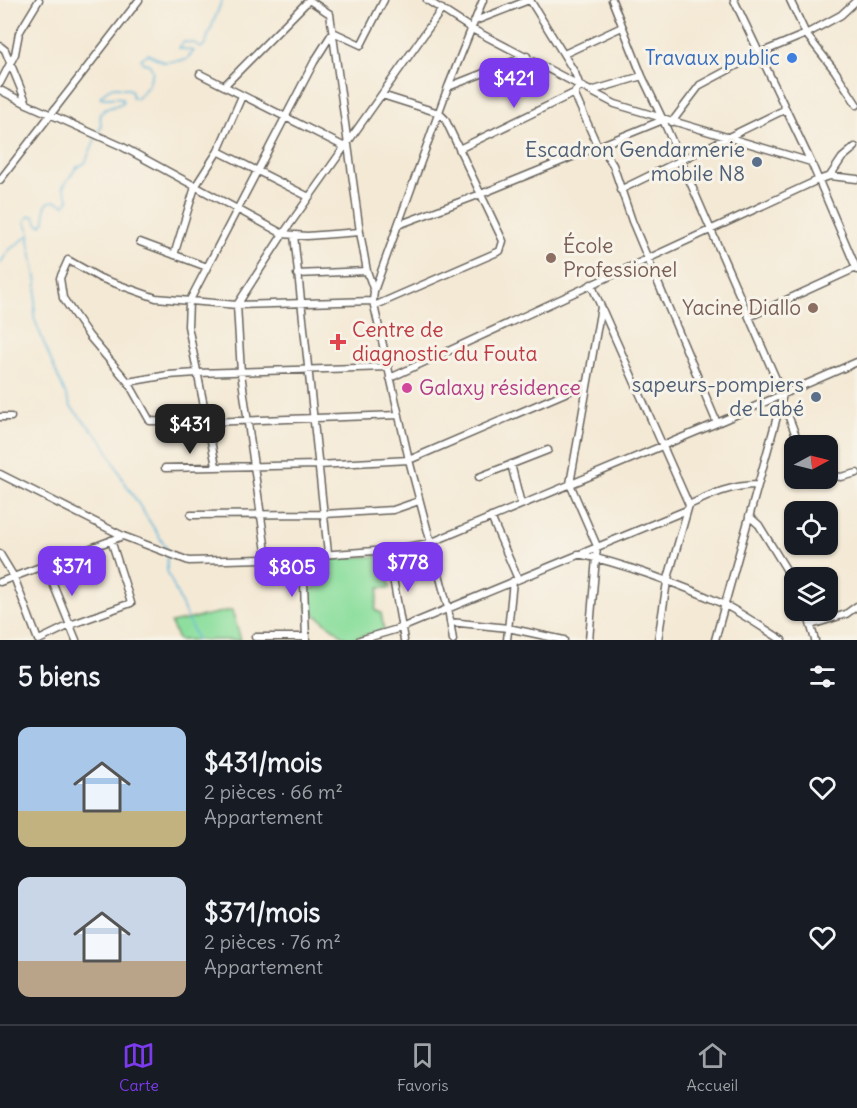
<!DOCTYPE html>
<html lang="fr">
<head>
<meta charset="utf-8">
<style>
  body { margin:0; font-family:Delius,sans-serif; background:#20242c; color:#f1f3f6; height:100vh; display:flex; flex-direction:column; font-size:22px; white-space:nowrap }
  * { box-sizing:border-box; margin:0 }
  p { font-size:20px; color:#9ea1a6 }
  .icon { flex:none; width:33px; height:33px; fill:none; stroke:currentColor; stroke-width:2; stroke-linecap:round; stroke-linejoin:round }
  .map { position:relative; height:640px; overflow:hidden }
  .details { display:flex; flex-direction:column; background:#171b24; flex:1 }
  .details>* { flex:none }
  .needle { width:39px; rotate:83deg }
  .fabs { position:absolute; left:784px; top:435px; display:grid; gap:12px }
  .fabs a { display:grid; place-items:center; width:54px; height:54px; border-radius:12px; background:#171b24; box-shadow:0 2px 4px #0004; font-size:30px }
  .price { position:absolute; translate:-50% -51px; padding:0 14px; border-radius:12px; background:#7c3aed; color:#fff; font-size:20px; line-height:39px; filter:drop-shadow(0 2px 3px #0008) }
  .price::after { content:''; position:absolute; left:50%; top:36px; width:18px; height:14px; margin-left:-9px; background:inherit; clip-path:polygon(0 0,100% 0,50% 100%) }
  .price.current { background:#222; color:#fff }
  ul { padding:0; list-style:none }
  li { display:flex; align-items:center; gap:18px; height:150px; padding:0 18px }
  li span { display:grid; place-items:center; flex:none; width:168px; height:120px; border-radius:12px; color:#555 }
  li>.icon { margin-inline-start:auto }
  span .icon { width:72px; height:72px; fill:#fffc; stroke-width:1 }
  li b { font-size:26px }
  h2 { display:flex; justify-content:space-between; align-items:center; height:72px; padding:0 18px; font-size:26px }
  .dock { display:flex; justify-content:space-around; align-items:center; height:84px; border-top:2px solid #363941; background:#171b24; font-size:16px; color:#9ea1a6 }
  .dock a { display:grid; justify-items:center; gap:3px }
  .dock .current { color:#7c3aed }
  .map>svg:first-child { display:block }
</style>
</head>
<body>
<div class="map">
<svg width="857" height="640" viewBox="0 0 857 640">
  <rect width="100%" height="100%" fill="#f7f3e8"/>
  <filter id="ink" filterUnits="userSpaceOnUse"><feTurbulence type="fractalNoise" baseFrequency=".0167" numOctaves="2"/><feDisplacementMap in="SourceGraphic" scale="12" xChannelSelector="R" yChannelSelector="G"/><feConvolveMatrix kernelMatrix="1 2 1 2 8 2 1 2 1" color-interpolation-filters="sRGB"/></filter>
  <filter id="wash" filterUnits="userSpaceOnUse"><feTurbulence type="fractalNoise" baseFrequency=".008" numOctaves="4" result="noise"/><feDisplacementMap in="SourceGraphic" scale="24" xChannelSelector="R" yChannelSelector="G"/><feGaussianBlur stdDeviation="1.35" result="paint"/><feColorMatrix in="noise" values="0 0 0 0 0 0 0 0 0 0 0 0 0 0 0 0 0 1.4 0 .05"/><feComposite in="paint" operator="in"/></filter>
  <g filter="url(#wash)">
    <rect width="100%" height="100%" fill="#f4e9d5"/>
    <!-- green -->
    <path fill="#8edf9f" stroke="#557e5e" stroke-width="1.5" d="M384,556L390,588H379L375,610L381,613L384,630L348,640L307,608V589H313L327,578V558Z
      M232,610L241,640H178L171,623Z"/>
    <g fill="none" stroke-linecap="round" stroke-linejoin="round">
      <!-- stream -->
      <path stroke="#5eb5db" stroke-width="1.5" d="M98,133L101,127L100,114L106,109L123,103L122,98C114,96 107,100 100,97C110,85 116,85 131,90L133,98H137L148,86L153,71L149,64L143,63L141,59L148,54L164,62L186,60L194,51L179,48L184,42L194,43L201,48L205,44L222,0
        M96,137L85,163L76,168L63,187C66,194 72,199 65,205L55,201L49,202L45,207V221L42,225L38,224L34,216H29L25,222L30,232L29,241L37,283L34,318L52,363L71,407L104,443L122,478L167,549
        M0,264L9,250L29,235
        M167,554V571L197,640"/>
    </g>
  </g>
  <g filter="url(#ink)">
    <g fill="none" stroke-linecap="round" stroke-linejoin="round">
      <!-- minor casing -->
      <g stroke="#68645d" stroke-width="9">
        <path id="minor" d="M427,0L472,29L615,104L811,162
          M612,0L642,76L663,120L783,395L715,640
          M734,0L811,162L857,270
          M790,0L806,34L835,71L857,105
          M475,21L529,0
          M0,46L5,50L27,104
          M564,54L622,27
          M200,74L345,147
          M0,83L15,54L19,33L39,0
          M224,86L309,0L330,14L360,232L367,271L374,291
          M448,87L527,56
          M0,90L27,104L121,146L283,234L307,236L360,232
          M591,91L642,76
          M574,93L598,147L606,154L613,165L632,221L717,423
          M672,122L700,85L760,53L806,34L841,15L857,0
          M459,149L574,93L580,86L575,73L530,0
          M218,151L309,197
          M830,176L842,158L855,147
          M0,180L139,0
          M620,190L786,109
          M398,225L481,194L663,120
          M294,235L328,553
          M140,242L207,267
          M174,255L195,187L218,151L242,96
          M297,274L367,271
          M591,284L689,505
          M373,301L237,305L156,298L100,278L68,260L60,278L63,298L89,336L128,382L150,421L207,422L399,415
          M374,306L500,251L503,241L445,119L439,113L382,95
          M749,317L856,268
          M390,378L818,180L830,176L857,179
          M128,382L168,375L197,373L388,367
          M781,405L788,415L800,446
          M0,417H11
          M511,464L521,504
          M216,466L188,326L189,302L314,62L333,32L361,45L384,0
          M165,468L318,465L409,460L586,384
          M0,474L123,536L189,561L267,559L388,550L430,543L717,423L857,362
          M828,475L841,477L857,473
          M479,477L548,450
          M191,515L324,514L393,510L419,501
          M749,516L759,525L795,584
          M491,517L518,579
          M388,550L404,640
          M0,554L14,577L38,640
          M578,554C622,563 682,585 723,604C743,614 763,628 782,640
          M303,555L306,640
          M267,559L241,373L237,305L283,234L442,9
          M45,564L76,640
          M0,582L123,536
          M806,610L815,640
          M450,622L508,628L564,640
          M811,625L846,614L857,606
          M255,637H306
          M39,640L70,625L131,603L111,540
          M360,640L401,628L687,510
          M453,640L448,608L409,460L373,301L374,291L448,87L483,0
          M507,640L513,581
          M589,640L597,546L570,484L601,307
          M658,640L667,582L689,505C712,494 732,485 757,485"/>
      </g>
      <!-- minor -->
      <use href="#minor" stroke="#fff" stroke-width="6"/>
    </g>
  </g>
  <!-- markers -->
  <circle fill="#3f7fe0" stroke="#f7f3e8" stroke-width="2" cx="792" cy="58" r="6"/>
  <g fill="#5c6f8a" stroke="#f7f3e8" stroke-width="2">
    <circle cx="757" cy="162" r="6"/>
    <circle cx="816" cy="397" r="6"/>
  </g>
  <g fill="#8d6e63" stroke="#f7f3e8" stroke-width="2">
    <circle cx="551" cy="258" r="6"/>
    <circle cx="813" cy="308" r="6"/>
  </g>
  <path fill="#e0444e" stroke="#f7f3e8" stroke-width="2" d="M335 333h6v6h6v6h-6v6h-6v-6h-6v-6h6z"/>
  <circle fill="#d1479c" stroke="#f7f3e8" stroke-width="2" cx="407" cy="388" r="6"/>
  <g text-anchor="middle" stroke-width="6" stroke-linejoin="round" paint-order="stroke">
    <!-- shop labels -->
    <g font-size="21" fill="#366cbe" stroke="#f7f3e8" text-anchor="end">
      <text x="780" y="65">Travaux public</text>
    </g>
    <!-- service labels -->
    <g font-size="21" fill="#4e5e75" stroke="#f7f3e8" text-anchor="end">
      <text x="745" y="157">Escadron Gendarmerie<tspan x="745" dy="24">mobile N8</tspan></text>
      <text x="804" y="392">sapeurs-pompiers<tspan x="804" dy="24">de Labé</tspan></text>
    </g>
    <!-- education labels -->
    <g font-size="21" fill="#785e54" stroke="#f7f3e8" text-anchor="start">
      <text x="563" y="253">École<tspan x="563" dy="24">Professionel</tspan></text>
      <text x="801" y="315" text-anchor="end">Yacine Diallo</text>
    </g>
    <!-- health labels -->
    <g font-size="21" fill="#be3a42" stroke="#f7f3e8" text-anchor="start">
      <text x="352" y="337">Centre de<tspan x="352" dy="24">diagnostic du Fouta</tspan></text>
    </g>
    <!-- hotel labels -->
    <g font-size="21" fill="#b23c85" stroke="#f7f3e8" text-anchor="start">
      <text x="419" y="395">Galaxy résidence</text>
    </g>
  </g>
</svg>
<div class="fabs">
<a><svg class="needle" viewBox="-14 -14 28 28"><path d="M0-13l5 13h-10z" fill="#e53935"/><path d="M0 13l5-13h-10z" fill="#9ea1a6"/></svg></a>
<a><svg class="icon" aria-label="locate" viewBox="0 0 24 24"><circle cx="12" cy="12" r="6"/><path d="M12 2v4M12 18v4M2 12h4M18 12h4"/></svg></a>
<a><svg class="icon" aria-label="layers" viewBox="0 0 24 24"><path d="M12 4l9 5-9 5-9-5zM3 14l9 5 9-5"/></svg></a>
</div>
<b class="price" style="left:514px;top:109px">$421</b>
<b class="price current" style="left:190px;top:455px">$431</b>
<b class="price" style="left:408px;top:593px">$778</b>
<b class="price" style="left:72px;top:597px">$371</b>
<b class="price" style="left:292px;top:598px">$805</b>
</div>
<section class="details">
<h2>5 biens<svg class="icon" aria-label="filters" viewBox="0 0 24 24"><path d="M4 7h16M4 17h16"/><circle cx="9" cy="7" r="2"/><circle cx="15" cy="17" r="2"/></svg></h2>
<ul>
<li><span style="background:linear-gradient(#a9c7e8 70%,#c2b280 0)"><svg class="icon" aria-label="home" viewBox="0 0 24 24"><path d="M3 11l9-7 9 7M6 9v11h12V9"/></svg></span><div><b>$431/mois</b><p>2 pièces · 66 m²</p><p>Appartement</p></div><svg class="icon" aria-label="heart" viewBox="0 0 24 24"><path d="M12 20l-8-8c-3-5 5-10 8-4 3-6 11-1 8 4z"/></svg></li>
<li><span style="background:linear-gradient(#c9d6e8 70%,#b9a48a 0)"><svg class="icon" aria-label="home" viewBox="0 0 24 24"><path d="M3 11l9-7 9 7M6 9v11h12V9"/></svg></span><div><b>$371/mois</b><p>2 pièces · 76 m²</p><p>Appartement</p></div><svg class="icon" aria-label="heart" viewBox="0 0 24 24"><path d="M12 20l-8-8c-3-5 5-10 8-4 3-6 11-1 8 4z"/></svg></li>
</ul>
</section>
<nav class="dock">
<a class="current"><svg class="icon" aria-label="map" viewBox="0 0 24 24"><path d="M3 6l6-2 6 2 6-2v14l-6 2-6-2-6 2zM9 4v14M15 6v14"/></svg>Carte</a>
<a><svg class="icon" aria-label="saved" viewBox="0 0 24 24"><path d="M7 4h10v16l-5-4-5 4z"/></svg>Favoris</a>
<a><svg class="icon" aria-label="home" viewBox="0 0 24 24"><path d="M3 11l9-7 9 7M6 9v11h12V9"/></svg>Accueil</a>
</nav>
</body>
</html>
